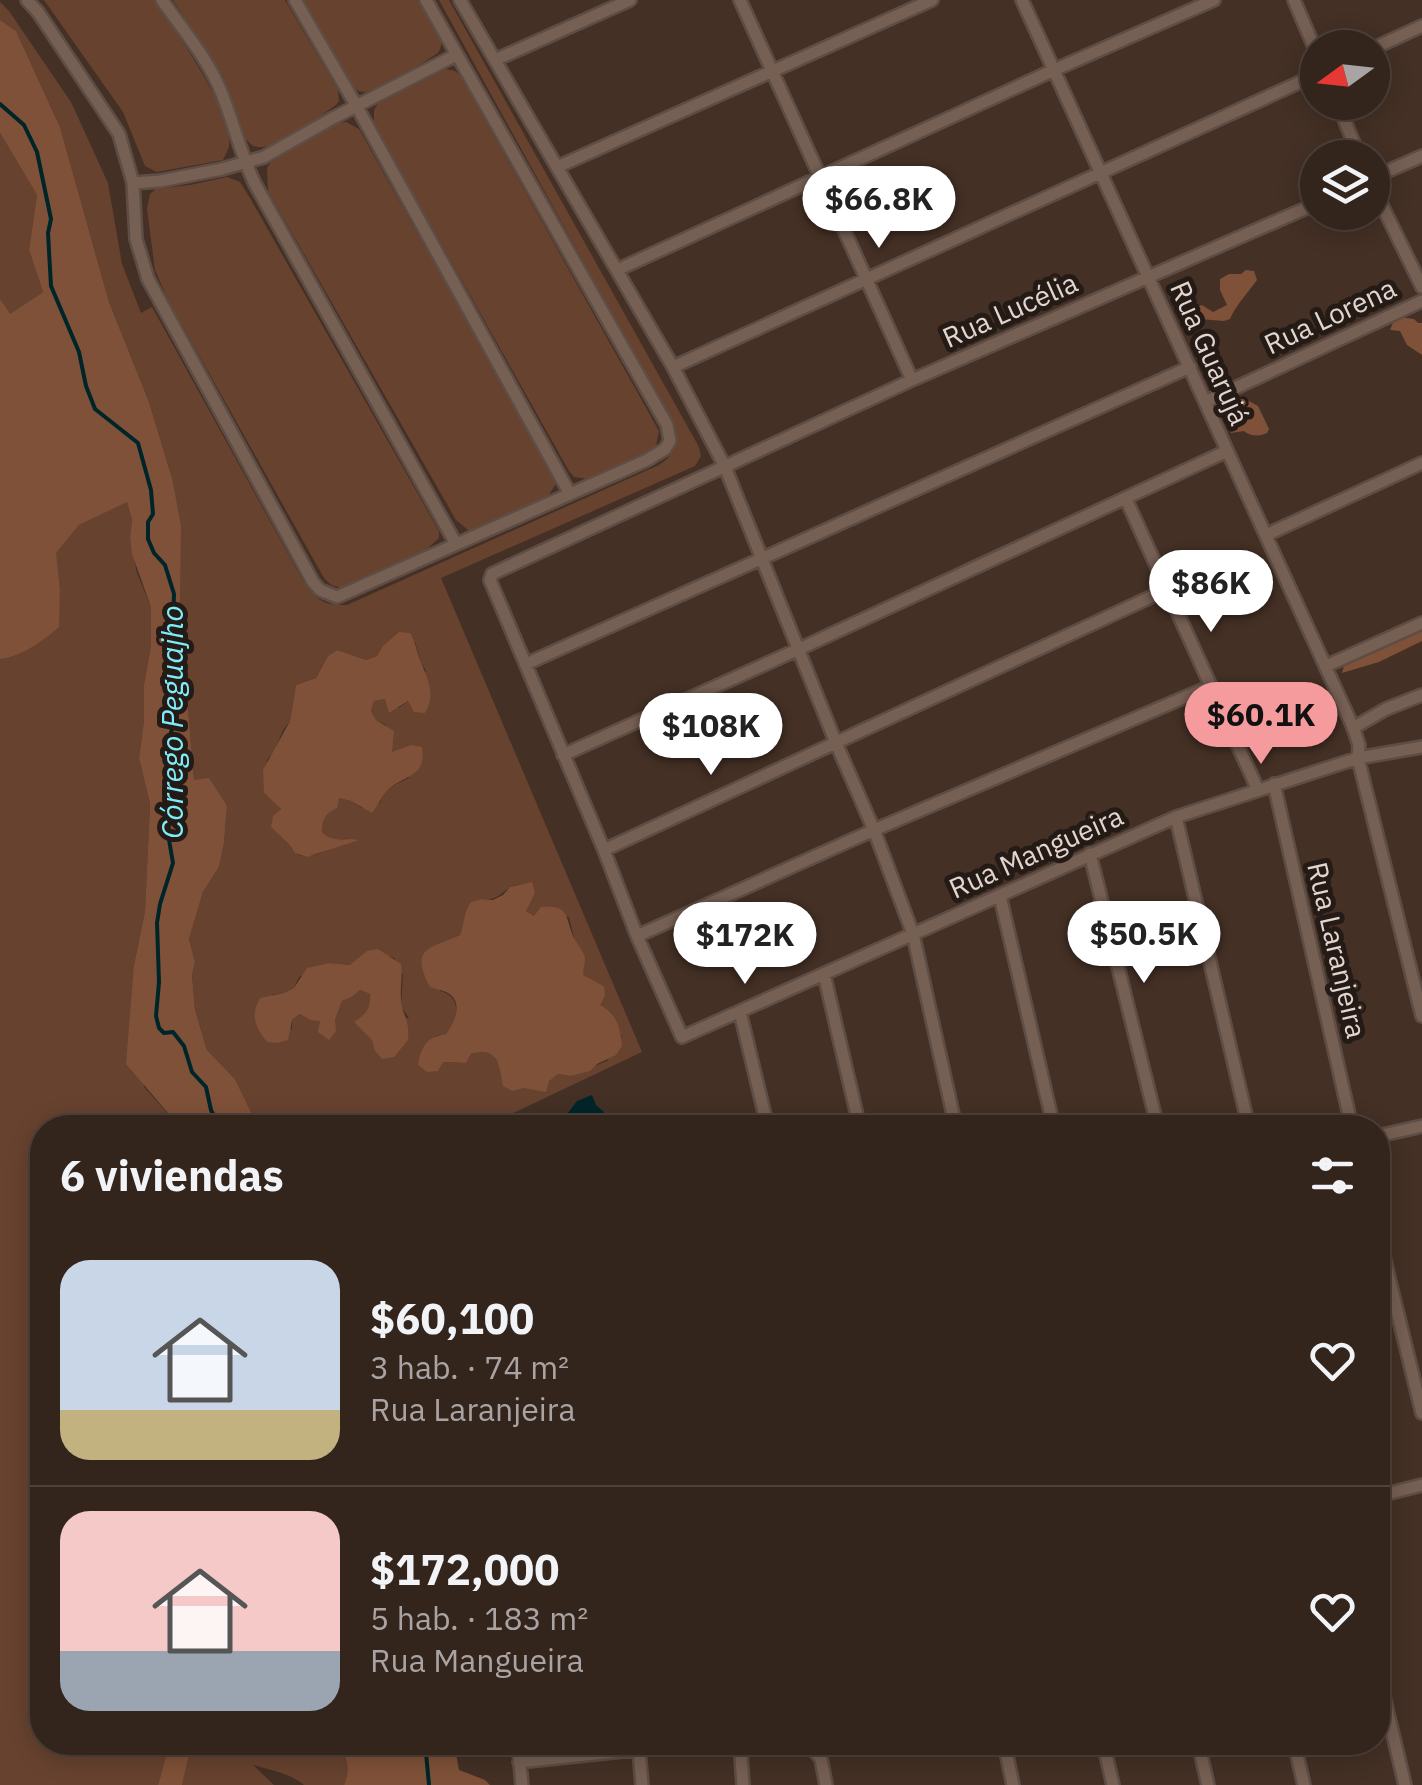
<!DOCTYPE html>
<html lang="es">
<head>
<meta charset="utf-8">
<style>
  body { margin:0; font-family:"IBM Plex Sans",sans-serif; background:#3b2c25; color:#f1f3f6; height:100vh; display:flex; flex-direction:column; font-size:38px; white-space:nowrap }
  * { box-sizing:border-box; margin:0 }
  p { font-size:32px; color:#a9a4a3 }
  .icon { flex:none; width:55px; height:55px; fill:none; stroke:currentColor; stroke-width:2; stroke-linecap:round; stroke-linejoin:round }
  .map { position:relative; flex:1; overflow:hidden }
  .side { position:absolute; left:30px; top:1115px; width:1360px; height:640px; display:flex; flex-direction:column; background:#33241c; border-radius:40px; box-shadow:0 5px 25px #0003,0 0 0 2px #4e413b }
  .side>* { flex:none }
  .needle { width:65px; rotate:255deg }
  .tools { position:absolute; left:1300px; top:30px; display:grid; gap:20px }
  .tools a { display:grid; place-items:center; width:90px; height:90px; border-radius:50%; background:#33241c; box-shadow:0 5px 25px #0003,0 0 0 2px #4e413b; font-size:50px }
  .price { position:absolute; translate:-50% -85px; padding:0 22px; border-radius:35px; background:#fff; color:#222; font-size:32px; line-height:65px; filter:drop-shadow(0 2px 5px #0008) }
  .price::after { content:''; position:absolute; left:50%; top:60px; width:30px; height:22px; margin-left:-15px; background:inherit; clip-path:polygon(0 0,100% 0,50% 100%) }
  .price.on { background:#f59b9e; color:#111 }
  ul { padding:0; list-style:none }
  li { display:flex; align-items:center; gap:30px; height:250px; padding:0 30px }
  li+li { border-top:2px solid #4e413b }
  li span { display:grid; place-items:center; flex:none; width:280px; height:200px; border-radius:30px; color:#555 }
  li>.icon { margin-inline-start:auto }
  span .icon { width:120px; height:120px; fill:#fffc; stroke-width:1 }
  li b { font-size:42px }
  h2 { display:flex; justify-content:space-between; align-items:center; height:120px; padding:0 30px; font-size:42px }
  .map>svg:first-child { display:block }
</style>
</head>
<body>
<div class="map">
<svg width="1422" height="1785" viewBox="0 0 1422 1785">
  <rect width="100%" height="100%" fill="#443025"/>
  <!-- green -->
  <path fill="#67422f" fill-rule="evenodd" d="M44,0H155C174,30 234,111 229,146C229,148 224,158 223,160L157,172L145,166L123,112Z
    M173,0H285L338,90L339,101L336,105C319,116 280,148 260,147C252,147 252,145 246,139L223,76Z
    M302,0H423C431,16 449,36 438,53C423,62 381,92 365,92C357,92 356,89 351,84Z
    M439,0H449L699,447L701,456L695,466L441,578L642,1052L484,1127L258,1128L235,1079L207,1050L195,1010L192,975L195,962L189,939L203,892L219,867L224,843L227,806L194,780L187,696L179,661L172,478L149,402L109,302L60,127L16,31L0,20V2L9,11L71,102L108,183L122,264L141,313L152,307L302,579C315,599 322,606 347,605L659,465C675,454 679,445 674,426ZM415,642L421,662L426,671L408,701L399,708L385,699L374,701L371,711L376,720L386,725L391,742V752L409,778C396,784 385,788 380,803L362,808L351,801L339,798L322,821V832C331,841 337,841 349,838C331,848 299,871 288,842C284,832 286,819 281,810C278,804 269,798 264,793L267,760L274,752L283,730L290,721L296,685L316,678L328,656L337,650L366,660L377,656L382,647ZM531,883L526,911L534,916L569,917L583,976L604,986L599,1005L617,1027L622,1037L607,1061L570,1076L558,1074L549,1080L513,1091L493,1054L482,1051L471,1054L466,1063L443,1062L435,1036L446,1034C458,1019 463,997 440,991L450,940L460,935L482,899C496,900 498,896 509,888C515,884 524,884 531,883ZM384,955L394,958L403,975L401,1006L409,1018L363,1016L370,1007V994L360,990L352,997L342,1001L335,1020H310L300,1014L292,1020V1030L272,995L284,993L294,988L299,977L330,963L350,965Z
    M441,68L455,71L460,75L659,431L656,445L650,451L588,479L574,477L569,471L374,124V110L379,102Z
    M346,122L359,129L554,477L556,484L548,496L475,531L468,530L456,520L268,191L267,168L271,162L338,123Z
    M0,133L37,195L29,250L43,292L9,315L0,299Z
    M227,177L240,182L250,198L439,531V538L428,548L347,587C336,588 331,586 324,578L168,300L155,270L147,209L150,194L156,189L190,185Z
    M127,501L132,519L130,537L137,573L151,607V646L144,684V721L139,758L150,804L145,911L134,965L144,1087L180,1127L42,1128V1742L170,1743L158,1785H0V659C21,657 42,641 58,627L60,589L55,553L79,525Z
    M192,1743H337C347,1758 351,1767 344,1785H304C290,1773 270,1770 253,1765L274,1785H182Z"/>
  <!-- forest -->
  <path fill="#7f5138" d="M0,20L16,31L60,127L109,302L149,402L172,478L181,526L179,661L187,696L194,780L209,778L227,806L224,843L219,867L203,892L189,939L195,962L192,975L195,1010L207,1050L235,1079L258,1127H180L126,1064L134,965L145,911L150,804L139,758L144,721V684L151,646V607L132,554L130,537L132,519L127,502L79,525L56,553L60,589L59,627C43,641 21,657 0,659V299L10,314L43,292L29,250L37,195L0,133Z
    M1246,270L1254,271L1257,280C1247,294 1236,305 1230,319L1224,321L1199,319L1196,314V307L1202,305L1213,312L1227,305L1220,290V279L1229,274H1241Z
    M1399,317L1414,319L1418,323H1422V355L1407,345L1400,331L1390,330L1394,320Z
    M1240,396L1258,406L1269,429L1267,433C1260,437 1249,436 1244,431L1231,433L1228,414L1231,399Z
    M1422,623V641L1379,662L1342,673L1345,662Z
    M399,632L410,633C415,641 416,648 419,657C426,676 437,693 425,713L414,712L408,701L389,713L385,699L374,701L371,711L376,720L394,731L392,752L411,745L422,747C427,779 403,774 387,791C381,797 378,806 372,813L351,801L339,798L337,808C325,814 322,819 322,832C334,844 344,837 359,840L307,857L295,853L288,843L271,827L273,816L281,809L264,793L263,770L290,721L296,685L316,678L328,656L337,650L366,660L377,656L382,647Z
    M532,882L535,893L526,911L534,916L541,907C569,905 565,915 573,936C576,943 584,951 585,958C585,964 583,970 583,975L604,986L605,996L600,1005C616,1013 621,1028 622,1046L616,1055L597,1064L590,1071L570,1076L558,1074L549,1081L546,1092L524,1088L513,1091L503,1086C499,1064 498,1046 471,1054L466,1063L443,1062L438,1071L427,1072L418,1065C421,1046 427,1037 446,1034C454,1023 464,1002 448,993C442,990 436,989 430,987C409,947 430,949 460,935C465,923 463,913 471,902L482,899L493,900L503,895L510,887Z
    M378,949L401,964C403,976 400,986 401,999C402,1016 410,1018 408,1040L394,1057L382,1059L375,1051L372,1040L354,1022C366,1014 371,1009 370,994L360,990L352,997L342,1001L335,1020L336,1031L329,1040L318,1032L320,1021L310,1020L300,1014L292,1020L288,1040L278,1043L267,1042C255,1026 250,1016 260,998L284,993L294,988L307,968L330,963L350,965L367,951Z
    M170,1742L192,1743L182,1785H158Z
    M337,1743H488L487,1754L474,1757L462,1749L456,1754L459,1770L485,1780L490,1785H344C351,1767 347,1758 337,1743Z"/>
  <!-- water -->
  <path fill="#002529" d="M592,1095L596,1105L604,1112L603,1117L584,1126L579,1124L569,1126L565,1123L564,1118L577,1101Z"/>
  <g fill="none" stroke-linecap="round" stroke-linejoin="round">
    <!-- stream -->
    <path stroke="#002529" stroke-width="4" d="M0,104L24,125L37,152L51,219L48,233L51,286L79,352L86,386L95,409L138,443L151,490L153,514L148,522V539L154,553L165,565L174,594L171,680L178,711L166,748L171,796L168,834L173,863L160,904L157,923L159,982L156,1016L159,1028L164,1033L173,1032L184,1046L192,1072L206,1087L211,1110L220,1128
      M425,1742L429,1785"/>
    <!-- street casing -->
    <g stroke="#5e4d44" stroke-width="16">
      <path id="street" d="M27,0L38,12L119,134L133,183L136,239L148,279L313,582L320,590L337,597L647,460L665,449L670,441L667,425L426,0
        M162,0C183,30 209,60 222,94C234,124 241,155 255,184L456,544
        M295,0L357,107L570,494
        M460,0L673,367L725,467L836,743L874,830L913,934L956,1128
        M740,0L912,380
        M1022,0L1353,727L1359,745L1358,758L1422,1016
        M1294,0L1318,56
        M1372,49L1422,26
        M495,60L630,0
        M1337,102L1360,158
        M557,167L932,0
        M1372,178L1422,156
        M133,183L160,181L222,169L264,157L333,118L456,55
        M1372,185L1422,287
        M1318,203L912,380L492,574L490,580L604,850L637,936L682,1037L1176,817L1358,758L1422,747
        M617,270L1054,70L1214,0
        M673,367L1318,74
        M1205,402L1422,301
        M1126,499L1258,790
        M1266,535L1422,463
        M526,664L1190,367
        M1326,666L1422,623
        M1353,728L1386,709L1422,695
        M563,755L799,649L1227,451
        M1274,784L1352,1128
        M1176,817L1249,1128
        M604,850L1168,589
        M1090,854L1158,1128
        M1000,896L1054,1128
        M637,936L874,830L1211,686
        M824,974L860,1128
        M740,1012L768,1128
        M1378,1136L1422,1126
        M1378,1233L1422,1413
        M1378,1496L1422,1485
        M1378,1672L1405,1785
        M518,1742L522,1785
        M740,1742L743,1785
        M807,1742L821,1759L826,1785
        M1004,1742L1013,1785
        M1103,1742L1113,1785
        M1198,1742L1208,1785
        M1294,1742L1304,1785
        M639,1750L642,1785
        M519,1762L708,1742"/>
    </g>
    <!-- street -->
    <use href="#street" stroke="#765f53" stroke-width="11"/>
  </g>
  <g text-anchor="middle" stroke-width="10" stroke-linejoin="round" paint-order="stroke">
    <!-- street labels -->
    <g font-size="28" fill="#e3d6cf" stroke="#241a16">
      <text transform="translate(1010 310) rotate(-24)" y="10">Rua Lucélia</text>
      <text transform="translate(1330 316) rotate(-25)" y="10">Rua Lorena</text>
      <text transform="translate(1210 353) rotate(66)" y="10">Rua Guarujá</text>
      <text transform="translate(1036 852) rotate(-24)" y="10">Rua Mangueira</text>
      <text transform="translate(1337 950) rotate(77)" y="10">Rua Laranjeira</text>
    </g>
    <!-- water labels -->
    <g font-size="30" font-style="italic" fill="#7eecf9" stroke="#241a16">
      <text transform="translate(173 722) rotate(-90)" y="10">Córrego Peguajho</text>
    </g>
  </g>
</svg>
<div class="tools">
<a><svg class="needle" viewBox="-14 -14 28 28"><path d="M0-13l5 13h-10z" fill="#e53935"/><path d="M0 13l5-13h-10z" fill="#a9a4a3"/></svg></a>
<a><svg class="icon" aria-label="layers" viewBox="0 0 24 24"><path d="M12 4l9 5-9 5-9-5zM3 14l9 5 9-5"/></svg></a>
</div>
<b class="price" style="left:879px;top:251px">$66.8K</b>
<b class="price" style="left:1211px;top:635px">$86K</b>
<b class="price on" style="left:1261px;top:767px">$60.1K</b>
<b class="price" style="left:711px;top:778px">$108K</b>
<b class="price" style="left:1144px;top:986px">$50.5K</b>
<b class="price" style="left:745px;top:987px">$172K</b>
<section class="side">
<h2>6 viviendas<svg class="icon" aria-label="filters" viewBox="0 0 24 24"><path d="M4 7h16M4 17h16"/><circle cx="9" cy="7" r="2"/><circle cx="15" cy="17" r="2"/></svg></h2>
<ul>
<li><span style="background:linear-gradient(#c9d6e8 75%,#c2b280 0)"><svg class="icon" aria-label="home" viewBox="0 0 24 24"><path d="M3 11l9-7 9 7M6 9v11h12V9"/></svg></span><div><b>$60,100</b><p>3 hab. · 74 m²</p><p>Rua Laranjeira</p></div><svg class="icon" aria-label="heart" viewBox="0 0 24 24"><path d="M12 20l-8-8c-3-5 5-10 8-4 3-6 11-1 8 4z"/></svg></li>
<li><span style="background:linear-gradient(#f6c9c9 70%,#9aa5b1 0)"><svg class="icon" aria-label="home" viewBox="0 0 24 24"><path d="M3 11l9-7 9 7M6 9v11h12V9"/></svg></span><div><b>$172,000</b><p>5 hab. · 183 m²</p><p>Rua Mangueira</p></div><svg class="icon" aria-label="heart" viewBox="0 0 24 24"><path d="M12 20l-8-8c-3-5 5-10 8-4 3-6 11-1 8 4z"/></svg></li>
</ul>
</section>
</div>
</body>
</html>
